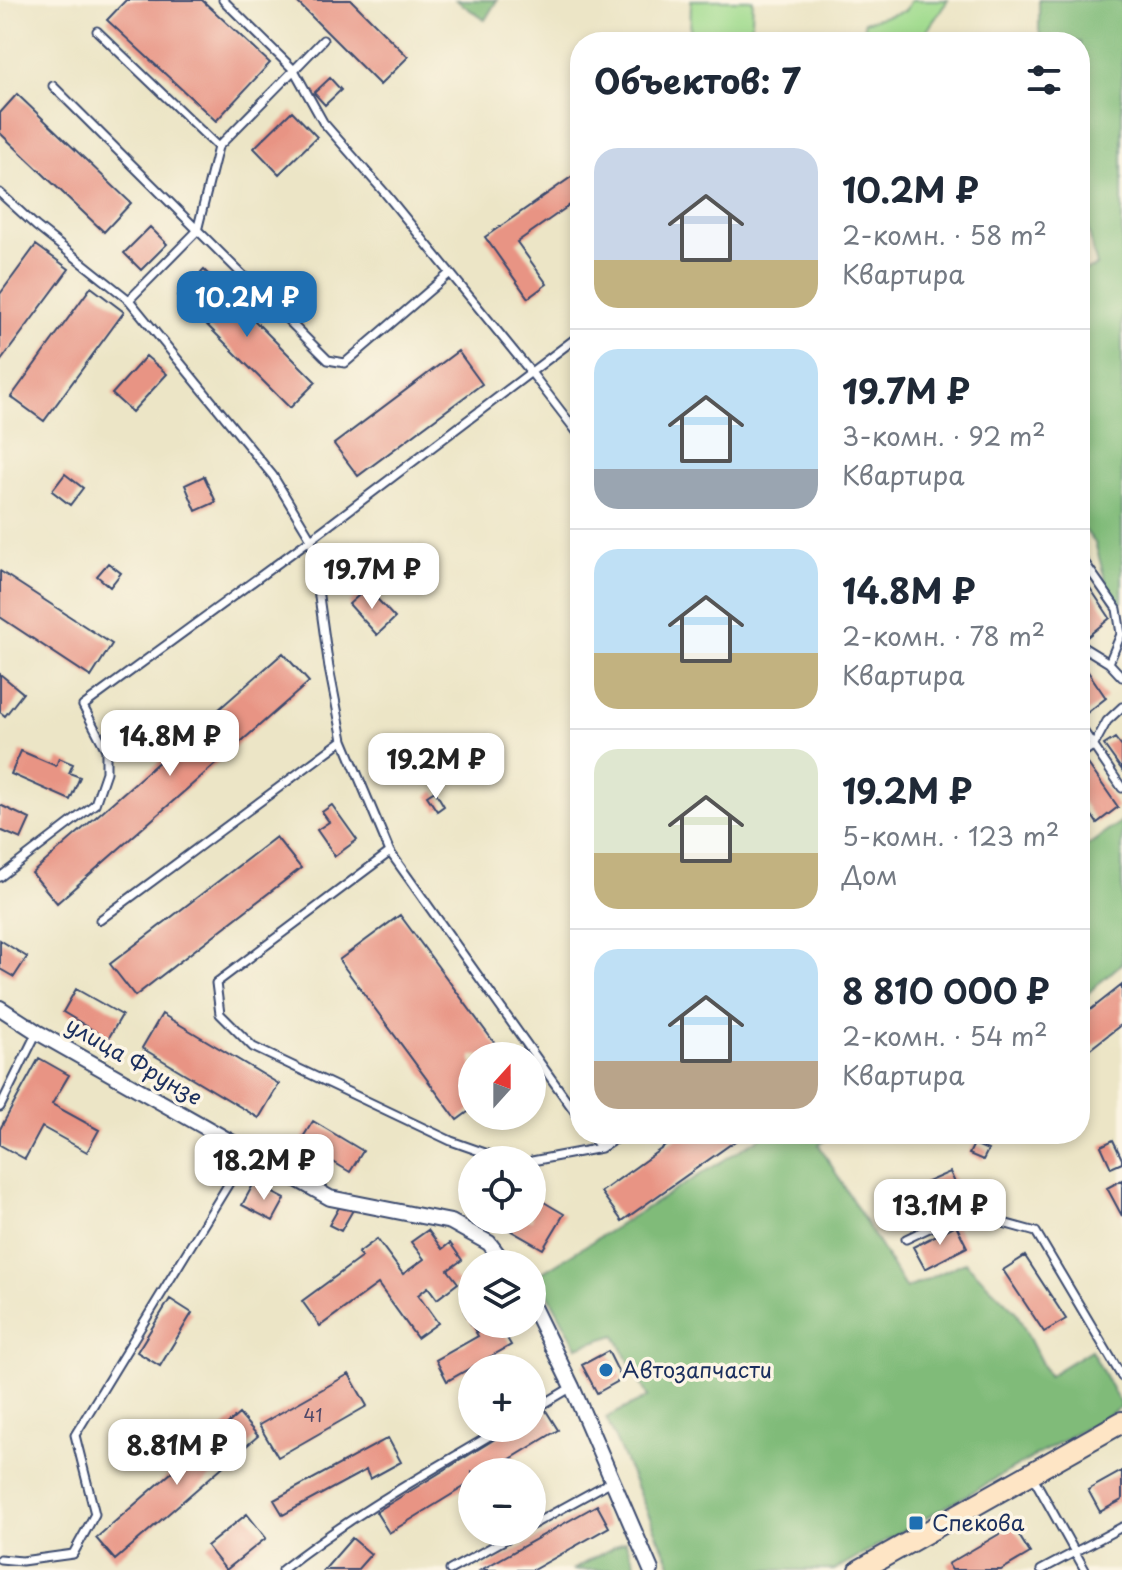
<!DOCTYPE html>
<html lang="ru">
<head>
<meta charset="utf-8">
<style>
  body { margin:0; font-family:"Playpen Sans",sans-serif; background:#f2f2f3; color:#1f2937; height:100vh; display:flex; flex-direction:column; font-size:30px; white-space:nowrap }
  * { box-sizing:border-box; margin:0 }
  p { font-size:26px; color:#747a83 }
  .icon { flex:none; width:44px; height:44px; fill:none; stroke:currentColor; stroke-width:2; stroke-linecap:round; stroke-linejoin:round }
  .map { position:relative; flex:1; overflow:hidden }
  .panel { position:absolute; left:570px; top:32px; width:520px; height:1112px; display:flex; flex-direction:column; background:#fff; border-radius:32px; box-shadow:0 4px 12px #0003 }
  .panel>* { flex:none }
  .needle { width:52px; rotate:21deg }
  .fabs { position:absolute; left:458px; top:1042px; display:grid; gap:16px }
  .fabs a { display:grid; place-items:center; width:88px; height:88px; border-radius:50%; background:#fff; box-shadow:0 4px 12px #0003; font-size:40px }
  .price { position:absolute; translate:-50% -68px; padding:0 18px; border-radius:16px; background:#fff; color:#222; font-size:26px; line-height:52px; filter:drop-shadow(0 2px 4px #0008) }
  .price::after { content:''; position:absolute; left:50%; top:48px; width:24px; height:18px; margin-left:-12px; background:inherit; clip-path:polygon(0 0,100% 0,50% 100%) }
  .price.selected { background:#1f6fb2; color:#fff }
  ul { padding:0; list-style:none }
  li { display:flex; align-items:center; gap:24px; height:200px; padding:0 24px }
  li+li { border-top:2px solid #e0e1e3 }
  li span { display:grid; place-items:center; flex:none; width:224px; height:160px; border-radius:24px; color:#555 }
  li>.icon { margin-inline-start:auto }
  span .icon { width:96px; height:96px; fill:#fffc; stroke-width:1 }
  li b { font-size:34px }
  h2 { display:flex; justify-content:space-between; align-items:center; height:96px; padding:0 24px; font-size:34px }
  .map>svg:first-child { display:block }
</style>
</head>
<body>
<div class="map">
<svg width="1122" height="1570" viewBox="0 0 1122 1570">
  <rect width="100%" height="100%" fill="#fcf5e5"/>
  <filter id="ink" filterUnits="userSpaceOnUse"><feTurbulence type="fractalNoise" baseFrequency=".0125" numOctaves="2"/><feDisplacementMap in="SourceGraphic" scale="16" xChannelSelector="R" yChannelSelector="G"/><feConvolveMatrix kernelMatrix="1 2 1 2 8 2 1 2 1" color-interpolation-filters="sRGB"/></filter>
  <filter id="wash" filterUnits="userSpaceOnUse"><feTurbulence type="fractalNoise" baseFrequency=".006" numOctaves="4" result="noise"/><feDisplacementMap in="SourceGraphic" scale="32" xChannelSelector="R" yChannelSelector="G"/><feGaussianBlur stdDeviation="1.8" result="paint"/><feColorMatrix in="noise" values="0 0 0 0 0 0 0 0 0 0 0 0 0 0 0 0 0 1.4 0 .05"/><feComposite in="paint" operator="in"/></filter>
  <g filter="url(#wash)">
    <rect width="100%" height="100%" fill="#ece5c6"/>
    <!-- green -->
    <path fill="#a0db8e" stroke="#5e8576" stroke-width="2" d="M691,0H753L751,42H690Z
      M911,0H948L919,42H866L864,22L905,11Z"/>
    <!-- forest -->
    <path fill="#80bb79" stroke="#4e756c" stroke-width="2" d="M456,0H497L485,20Z
      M1039,0H1122V602L1111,601L1095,543L1080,524V272L1097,266L1080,197V42H1042L1039,30Z
      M1122,821V963L1080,1000V851Z
      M766,1134H832L819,1145L906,1289L965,1262L1016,1312L1048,1376L1091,1350L1122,1407L834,1570H673L606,1418L648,1397L615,1335L577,1347L538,1275Z
      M625,1541L638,1570H572Z"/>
    <g id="blocks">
      <!-- building -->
      <path fill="#e89484" d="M126,0H202L270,63L216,121L107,20Z
        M295,0H351L408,57L380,85Z
        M330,78L341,90L325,105L314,93Z
        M17,94L131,203L104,232L0,133V113Z
        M292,111L317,137L279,174L254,148Z
        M580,171V198L517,242L547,284L528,298L485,237Z
        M150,227L167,244L141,270L124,253Z
        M36,245L69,269L0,362V294Z
        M204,270L316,382L290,408L178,296Z
        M91,287L124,312L44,421L11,397Z
        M458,351L482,384L358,476L334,444Z
        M146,356L167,374L132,412L112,394Z
        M65,474L83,488L70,505L52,491Z
        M204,476L216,502L196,511L185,485Z
        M108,563L121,573L110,587L97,576Z
        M0,571L112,644L91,677L0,617Z
        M1080,573L1110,618L1087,637L1080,628Z
        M367,588L395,618L377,635L349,604Z
        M283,653L309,682L57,903L32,873Z
        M1080,660L1106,698L1083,716L1080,712Z
        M0,674L23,693L5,716L0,712Z
        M1115,738L1122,747V770L1104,745Z
        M21,751L56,766L59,758L73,764L69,773L80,777L70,800L11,774Z
        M1086,761L1118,807L1097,823L1080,798V765Z
        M435,791L444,806L437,811L427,796Z
        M0,805L30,819L21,839L0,830Z
        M332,805L357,840L335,856L317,830L329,822L322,812Z
        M276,837L301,868L135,996L110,964Z
        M400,915L504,1056H472V1109L457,1120L339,960Z
        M0,940L27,957L14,977L0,969Z
        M1122,985V1024L1080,1057V1018Z
        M76,989L122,1015L108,1039L63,1012Z
        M162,1014L279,1084L259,1118L142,1048Z
        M39,1058L69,1075L52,1104L99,1130L87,1152L42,1127L25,1159L0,1145V1129Z
        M313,1121L363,1151L350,1172L300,1142Z
        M682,1134H745L622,1221L601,1192Z
        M1113,1140L1122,1159V1163L1111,1168L1101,1146Z
        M974,1144L988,1150L983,1160L969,1154Z
        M950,1172L957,1187L916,1205L909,1190Z
        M1122,1180V1216L1107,1188Z
        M254,1183L285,1199L273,1221L242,1205Z
        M532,1195L564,1214L543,1249L492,1220H532Z
        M341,1204L353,1210L341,1231L329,1225Z
        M956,1225L967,1247L925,1269L913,1247Z
        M428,1230L442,1249L450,1243L462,1260L448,1270L458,1283L437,1299L428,1287L418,1295L438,1323L417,1338L378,1284L320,1326L302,1301L362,1257L358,1253L377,1239L403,1274L424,1259L411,1242Z
        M1025,1256L1066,1319L1044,1332L1003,1270Z
        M170,1299L192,1313L160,1366L137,1352Z
        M472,1306V1324H499L511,1345L447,1381L436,1360L478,1336L464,1311Z
        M608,1351L622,1379L597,1393L582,1365Z
        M349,1374L367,1406L278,1457L259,1425Z
        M545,1409L558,1430L489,1472H472V1482L389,1533L376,1512L513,1428H532V1417Z
        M239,1414L258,1436L115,1560L96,1538Z
        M388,1438L401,1462L370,1479L366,1470L283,1515L274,1500Z
        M1122,1471V1500L1100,1512L1088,1490Z
        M597,1505L609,1527L533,1570H481Z
        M247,1514L266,1538L226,1570L207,1546Z
        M1013,1526L1030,1553L1001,1570H952L948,1564Z
        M352,1538L371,1554L357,1570H324Z"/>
    </g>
  </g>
  <g filter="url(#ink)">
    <use href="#blocks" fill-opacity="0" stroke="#3a4a6e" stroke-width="2"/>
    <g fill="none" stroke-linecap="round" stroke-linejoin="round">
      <!-- service casing -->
      <g stroke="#3a4a6e" stroke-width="11">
        <path id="service" d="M97,31L218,147
          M323,40L294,70L323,122L385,193L530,371L580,436
          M53,86L328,360L345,363L450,273
          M0,193L36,226L129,300L273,476L311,539L329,668L343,740L390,852L580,1119
          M129,300L197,231L218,147L294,70L223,0
          M1080,556L1117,609L1121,634L1109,663
          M1080,642L1083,647L1109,663L1122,677
          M1080,726L1122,788
          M1080,755L1094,745L1107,721L1122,707
          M1080,813L1086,822
          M390,852L216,983L220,1014L253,1047L451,1141L505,1160
          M0,877L95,804L106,772V750L83,706L311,539L580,335
          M100,920L343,740
          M0,1107L37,1032
          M590,1134L601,1148
          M532,1161L601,1148L623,1134
          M906,1239L963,1212L1036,1232L1122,1377
          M532,1411L572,1387
          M1032,1475L1085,1570
          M532,1525L612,1481
          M0,1559L22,1561L73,1554L95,1514L75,1435L248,1152
          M282,1570C351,1515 427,1473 503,1428
          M450,1570L519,1532
          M1041,1570L1122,1527"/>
      </g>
      <!-- minor casing -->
      <g stroke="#3a4a6e" stroke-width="18">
        <path id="minor" d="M0,1008L37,1032L330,1198L451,1222L489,1243L505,1264
          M532,1305L572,1387L651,1570"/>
      </g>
      <!-- secondary casing -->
      <g stroke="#3a4a6e" stroke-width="24">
        <path id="secondary" d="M860,1570L1122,1422"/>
      </g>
      <!-- service -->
      <use href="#service" stroke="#fff" stroke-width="7"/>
      <!-- minor -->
      <use href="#minor" stroke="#fff" stroke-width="14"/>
      <!-- secondary -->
      <use href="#secondary" stroke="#fee5c5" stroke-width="20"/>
    </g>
  </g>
  <!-- markers -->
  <g fill="#1f6fb2" stroke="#fcf5e5" stroke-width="3">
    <circle cx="606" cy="1370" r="8"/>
    <rect x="908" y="1515" width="16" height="16" rx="4"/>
  </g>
  <g text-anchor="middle" stroke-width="7" stroke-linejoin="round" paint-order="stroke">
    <!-- number labels -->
    <g font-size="18" fill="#4e4868">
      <text x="313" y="1422">41</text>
    </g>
    <!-- street labels -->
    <g font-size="22" fill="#1b2f5e" stroke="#fcf5e5">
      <text transform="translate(134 1061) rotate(30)" y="8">улица Фрунзе</text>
    </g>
    <!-- poi labels -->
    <g font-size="22" fill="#1b2f5e" stroke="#fcf5e5" text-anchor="start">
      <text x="622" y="1378">Автозапчасти</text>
      <text x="932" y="1531">Спекова</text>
    </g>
  </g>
</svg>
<div class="fabs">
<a><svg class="needle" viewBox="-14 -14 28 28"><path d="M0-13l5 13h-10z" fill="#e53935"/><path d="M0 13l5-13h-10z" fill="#747a83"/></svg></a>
<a><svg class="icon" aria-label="locate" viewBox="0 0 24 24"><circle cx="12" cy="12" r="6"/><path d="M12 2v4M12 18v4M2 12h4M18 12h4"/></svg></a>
<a><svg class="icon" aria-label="layers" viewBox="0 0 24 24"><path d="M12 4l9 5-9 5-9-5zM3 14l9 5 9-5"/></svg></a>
<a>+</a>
<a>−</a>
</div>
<b class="price selected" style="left:247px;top:339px">10.2M ₽</b>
<b class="price" style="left:372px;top:611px">19.7M ₽</b>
<b class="price" style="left:170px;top:778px">14.8M ₽</b>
<b class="price" style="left:436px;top:801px">19.2M ₽</b>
<b class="price" style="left:264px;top:1202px">18.2M ₽</b>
<b class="price" style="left:940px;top:1247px">13.1M ₽</b>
<b class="price" style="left:177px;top:1487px">8.81M ₽</b>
<section class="panel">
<h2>Объектов: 7<svg class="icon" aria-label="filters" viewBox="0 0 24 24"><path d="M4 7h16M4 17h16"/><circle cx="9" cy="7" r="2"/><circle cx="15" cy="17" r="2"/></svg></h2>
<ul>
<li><span style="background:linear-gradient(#c9d6e8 70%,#c2b280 0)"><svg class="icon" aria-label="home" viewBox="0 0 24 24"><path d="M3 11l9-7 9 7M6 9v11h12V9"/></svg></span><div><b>10.2M ₽</b><p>2-комн. · 58 m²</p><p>Квартира</p></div></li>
<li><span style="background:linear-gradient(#bfe0f5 75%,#9aa5b1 0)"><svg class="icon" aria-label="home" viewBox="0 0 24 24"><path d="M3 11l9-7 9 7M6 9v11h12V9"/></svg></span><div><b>19.7M ₽</b><p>3-комн. · 92 m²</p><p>Квартира</p></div></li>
<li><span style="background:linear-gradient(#bfe0f5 65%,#c2b280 0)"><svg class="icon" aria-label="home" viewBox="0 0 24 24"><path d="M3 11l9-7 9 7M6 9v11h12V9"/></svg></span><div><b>14.8M ₽</b><p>2-комн. · 78 m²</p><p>Квартира</p></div></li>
<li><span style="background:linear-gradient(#dfe7d0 65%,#c2b280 0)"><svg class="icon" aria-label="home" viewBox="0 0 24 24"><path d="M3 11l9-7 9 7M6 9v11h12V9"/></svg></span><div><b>19.2M ₽</b><p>5-комн. · 123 m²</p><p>Дом</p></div></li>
<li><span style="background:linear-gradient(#bfe0f5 70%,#b9a48a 0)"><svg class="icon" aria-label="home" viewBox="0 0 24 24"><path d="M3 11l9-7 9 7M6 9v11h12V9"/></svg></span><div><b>8 810 000 ₽</b><p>2-комн. · 54 m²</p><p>Квартира</p></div></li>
</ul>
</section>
</div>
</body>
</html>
